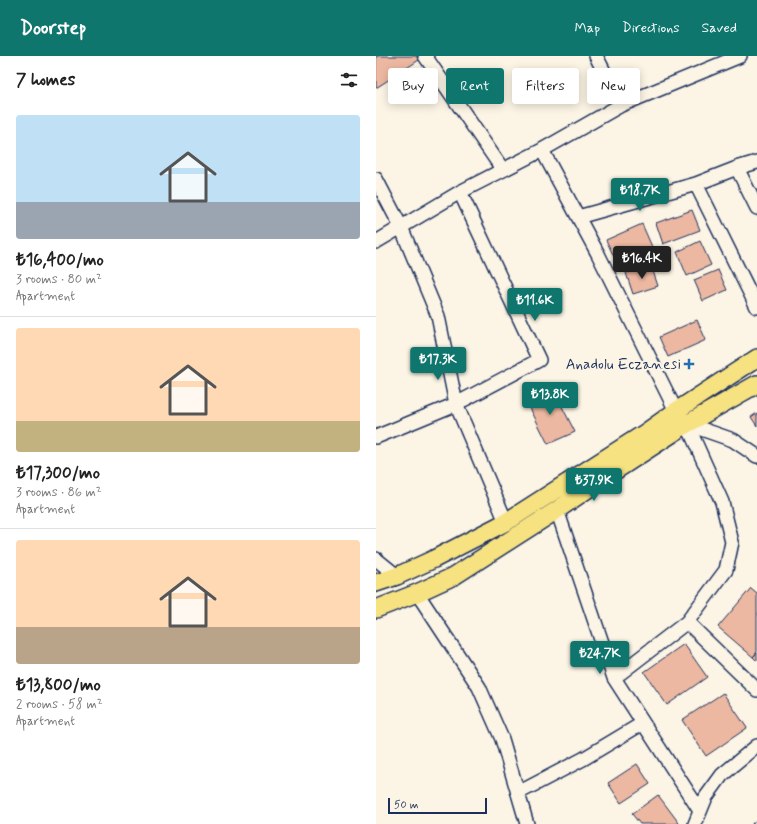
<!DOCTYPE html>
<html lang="en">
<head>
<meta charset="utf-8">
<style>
  body { margin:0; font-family:Mynerve,sans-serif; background:#f2f2f2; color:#222; height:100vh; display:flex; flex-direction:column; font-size:15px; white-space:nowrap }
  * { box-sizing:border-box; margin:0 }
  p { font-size:13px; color:#767676 }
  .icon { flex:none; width:22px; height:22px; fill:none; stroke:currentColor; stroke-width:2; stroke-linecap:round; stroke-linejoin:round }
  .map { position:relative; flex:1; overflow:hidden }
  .panel { display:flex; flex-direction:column; background:#fff; width:376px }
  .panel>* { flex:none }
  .hud { position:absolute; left:12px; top:12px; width:309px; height:36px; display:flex; gap:8px }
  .scale { position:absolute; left:12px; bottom:10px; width:99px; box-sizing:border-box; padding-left:4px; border:2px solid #1b2f5e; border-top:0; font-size:11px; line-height:14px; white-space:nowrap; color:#1b2f5e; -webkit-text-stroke:3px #fcf5e5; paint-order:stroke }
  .price { position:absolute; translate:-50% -34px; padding:0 9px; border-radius:4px; background:#0f766e; color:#fff; font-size:13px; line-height:26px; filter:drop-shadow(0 1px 2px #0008) }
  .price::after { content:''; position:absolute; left:50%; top:24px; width:12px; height:9px; margin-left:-6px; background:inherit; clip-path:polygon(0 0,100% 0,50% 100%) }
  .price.current { background:#222; color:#fff }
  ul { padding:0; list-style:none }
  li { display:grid; align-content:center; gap:8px; height:212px; padding:0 16px }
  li+li { border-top:1px solid #e0e0e0 }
  li span { display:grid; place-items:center; height:124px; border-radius:4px; color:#555 }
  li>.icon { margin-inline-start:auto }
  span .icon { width:72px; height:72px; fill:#fffc; stroke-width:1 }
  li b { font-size:17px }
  h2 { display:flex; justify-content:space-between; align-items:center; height:48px; padding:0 16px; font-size:17px }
  .chip { padding:0 14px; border-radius:4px; background:#fff; box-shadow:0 2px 10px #0003; font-size:14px; line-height:36px }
  .chip.current { background:#0f766e; color:#fff }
  header { display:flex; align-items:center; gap:24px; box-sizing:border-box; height:56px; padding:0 20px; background:#0f766e; color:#fff }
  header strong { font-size:19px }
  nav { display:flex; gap:22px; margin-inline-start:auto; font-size:14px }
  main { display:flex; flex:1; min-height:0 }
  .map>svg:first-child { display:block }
</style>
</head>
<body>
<header>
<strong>Doorstep</strong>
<nav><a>Map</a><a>Directions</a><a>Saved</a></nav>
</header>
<main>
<section class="panel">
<h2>7 homes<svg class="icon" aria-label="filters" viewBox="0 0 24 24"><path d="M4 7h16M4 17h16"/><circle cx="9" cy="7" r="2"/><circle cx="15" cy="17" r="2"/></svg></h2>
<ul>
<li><span style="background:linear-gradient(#bfe0f5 70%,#9aa5b1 0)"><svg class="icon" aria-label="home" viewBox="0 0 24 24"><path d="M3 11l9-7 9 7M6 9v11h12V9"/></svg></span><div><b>₺16,400/mo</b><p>3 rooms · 80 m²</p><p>Apartment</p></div></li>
<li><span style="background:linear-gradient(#ffd9b3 75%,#c2b280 0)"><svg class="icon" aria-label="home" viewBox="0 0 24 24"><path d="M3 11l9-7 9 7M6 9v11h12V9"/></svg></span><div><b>₺17,300/mo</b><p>3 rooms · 86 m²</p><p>Apartment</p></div></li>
<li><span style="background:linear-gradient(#ffd9b3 70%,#b9a48a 0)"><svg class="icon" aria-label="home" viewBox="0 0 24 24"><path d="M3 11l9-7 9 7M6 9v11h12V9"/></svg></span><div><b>₺13,800/mo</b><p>2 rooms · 58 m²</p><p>Apartment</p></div></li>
</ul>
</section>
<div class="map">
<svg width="381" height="768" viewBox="0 0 381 768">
  <rect width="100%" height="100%" fill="#fcf5e5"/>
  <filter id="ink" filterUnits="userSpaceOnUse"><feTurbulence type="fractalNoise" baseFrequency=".025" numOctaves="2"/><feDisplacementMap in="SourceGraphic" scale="8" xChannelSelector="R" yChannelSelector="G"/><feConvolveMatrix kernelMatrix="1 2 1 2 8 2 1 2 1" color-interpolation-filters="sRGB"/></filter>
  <g filter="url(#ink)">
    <!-- building -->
    <path fill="#edb8a1" stroke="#1b2f5e" d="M0,0H40L43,4L0,32Z
      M316,154L324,174L287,188L280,167Z
      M266,168L277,193L242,209L230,184Z
      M324,185L335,209L311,220L301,196Z
      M275,209L282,230L257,238L250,217Z
      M342,214L351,234L327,245L318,224Z
      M321,264L330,284L292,301L283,281Z
      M176,331L199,376L172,388L150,344Z
      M381,357V370L375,361Z
      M375,532L381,537V596L377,601L342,571Z
      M308,588L331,621L291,649L268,616Z
      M381,597V605L377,601Z
      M347,637L371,672L330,700L306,664Z
      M261,708L274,728L245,747L232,727Z
      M282,739L303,767L301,768H264L256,758Z"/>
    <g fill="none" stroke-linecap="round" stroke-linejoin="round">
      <!-- minor casing -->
      <g stroke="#1b2f5e" stroke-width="16">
        <path id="minor" d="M49,0L127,114
          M220,0L245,49
          M166,94L222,198L300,355L311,368L346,446L356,486L350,514L311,566L238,622
          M361,112L381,152
          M0,123L25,171L62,260L80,348L130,466
          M320,128L381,251
          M202,161L320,128L361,112L381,106
          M0,186L84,136L166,94L245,49L364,0
          M311,368L357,384L381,400
          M0,381L80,348L163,304L84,136
          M181,454L238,622L324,755
          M0,503L21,520
          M41,537L103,631L126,683L151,768
          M311,566L381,634
          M142,737L207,703L267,667
          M319,768L330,741L346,719L381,690"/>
      </g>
      <!-- major casing -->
      <g stroke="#1b2f5e" stroke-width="20">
        <path id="major" d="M0,527L21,520L58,503L130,466L269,377L300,355L381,302
          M0,553L41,537L78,520L181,454L228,422L311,368L381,328"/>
      </g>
      <!-- minor -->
      <use href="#minor" stroke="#fcf5e5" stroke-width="13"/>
      <!-- major -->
      <use href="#major" stroke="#f7e281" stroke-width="17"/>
      <!-- rail casing -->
      <g stroke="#1b2f5e" stroke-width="4.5">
        <path id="rail" d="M378,768L381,766"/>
      </g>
      <!-- rail -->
      <use href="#rail" stroke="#fcf5e5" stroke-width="3" stroke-dasharray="9" stroke-linecap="butt"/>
    </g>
  </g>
  <!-- markers -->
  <path fill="#1f6fb2" stroke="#fcf5e5" stroke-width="1.5" d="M311 302h4v4h4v4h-4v4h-4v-4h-4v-4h4z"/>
  <g text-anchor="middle" stroke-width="4" stroke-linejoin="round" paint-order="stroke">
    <!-- poi labels -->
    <g font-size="15" fill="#1b2f5e" stroke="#fcf5e5" text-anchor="end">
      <text x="305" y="313">Anadolu Eczanesi</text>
    </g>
  </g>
</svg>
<div class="scale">50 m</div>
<b class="price" style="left:264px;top:156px">₺18.7K</b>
<b class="price current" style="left:266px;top:224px">₺16.4K</b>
<b class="price" style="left:159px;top:266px">₺11.6K</b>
<b class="price" style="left:62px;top:325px">₺17.3K</b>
<b class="price" style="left:174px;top:360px">₺13.8K</b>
<b class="price" style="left:218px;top:446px">₺37.9K</b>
<b class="price" style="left:224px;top:619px">₺24.7K</b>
<div class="hud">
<a class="chip">Buy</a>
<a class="chip current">Rent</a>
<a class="chip">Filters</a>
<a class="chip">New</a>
</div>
</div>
</main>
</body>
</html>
